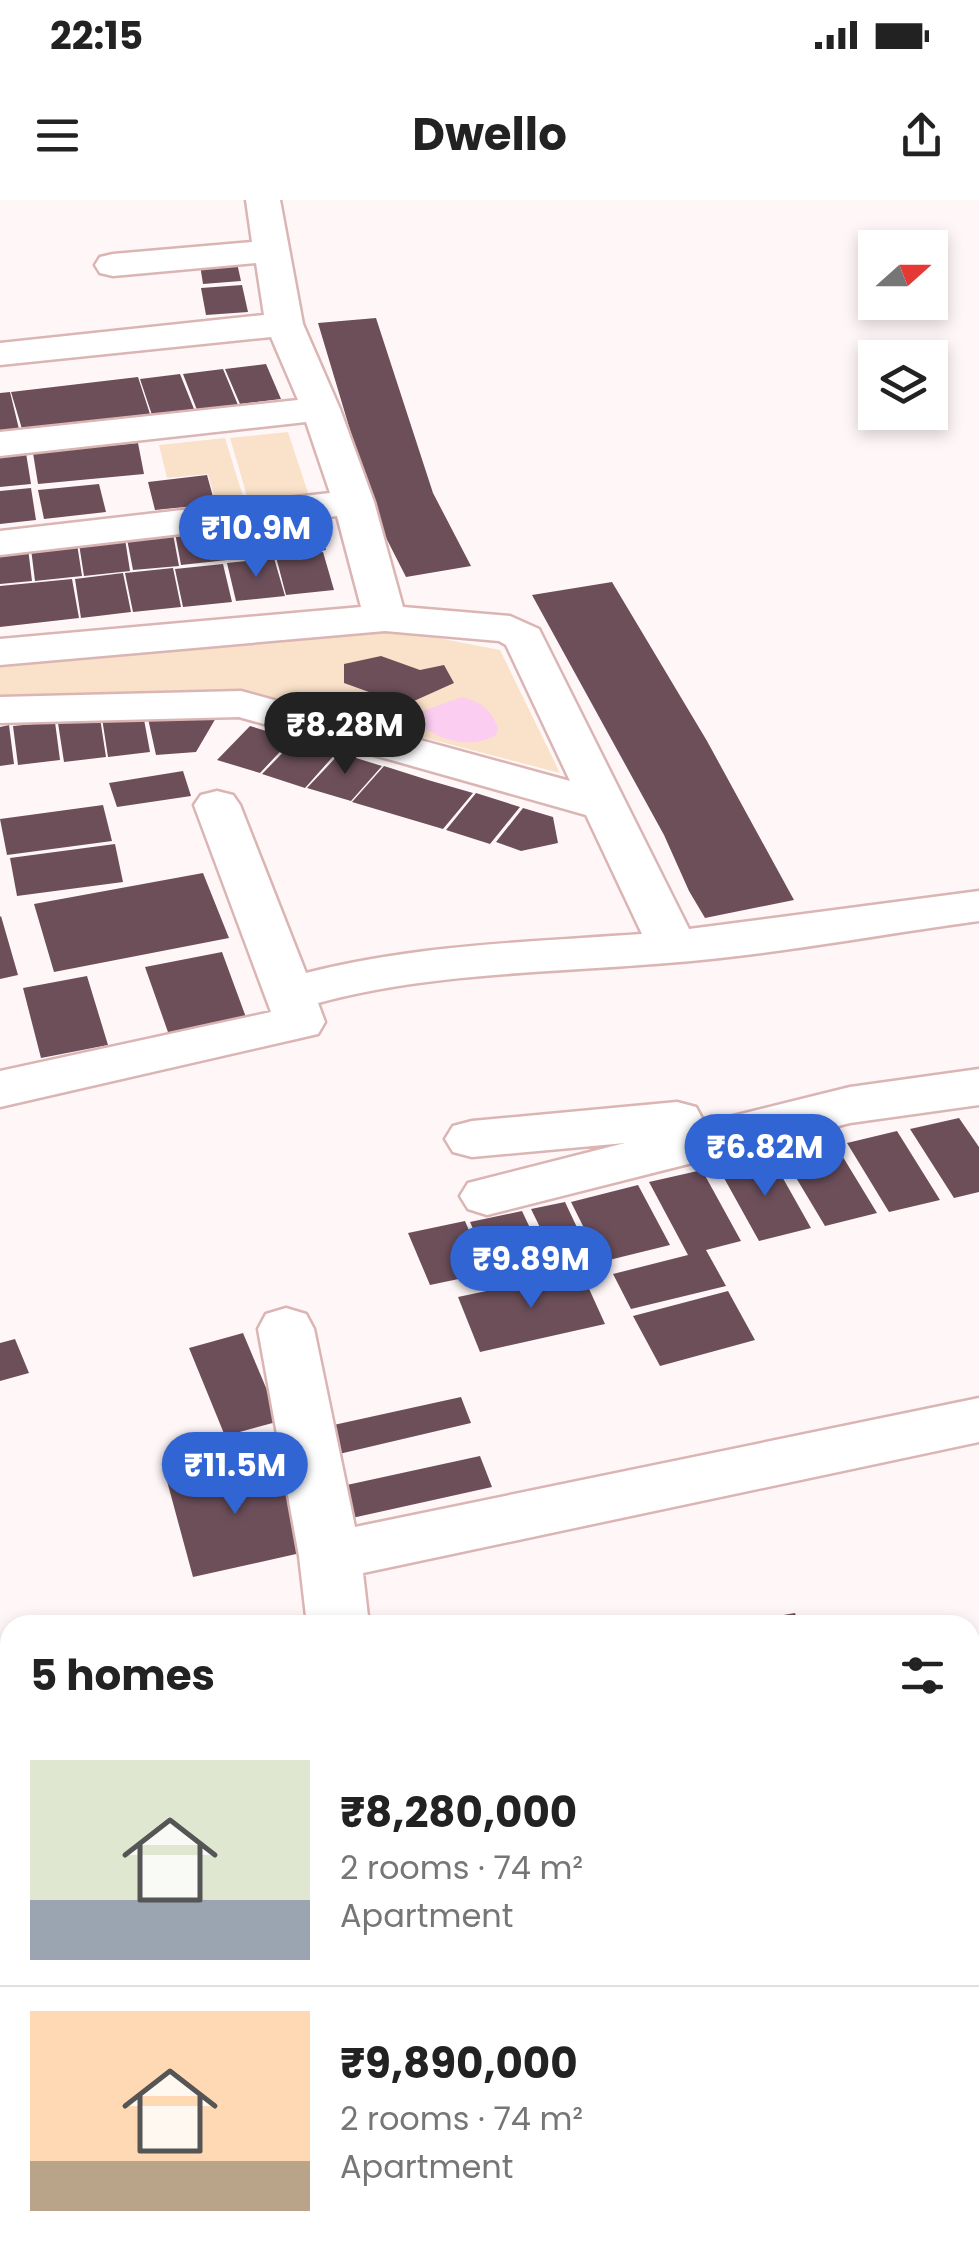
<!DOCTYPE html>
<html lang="en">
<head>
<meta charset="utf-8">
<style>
  body { margin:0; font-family:Poppins,sans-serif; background:#f2f2f2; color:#222; height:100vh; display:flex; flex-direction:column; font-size:38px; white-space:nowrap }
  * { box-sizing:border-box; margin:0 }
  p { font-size:32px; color:#767676 }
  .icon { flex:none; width:55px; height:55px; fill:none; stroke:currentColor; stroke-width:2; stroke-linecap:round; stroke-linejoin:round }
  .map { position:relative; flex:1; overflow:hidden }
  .panel { position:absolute; left:0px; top:1415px; width:980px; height:642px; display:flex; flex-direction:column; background:#fff; border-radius:30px 30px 0 0; box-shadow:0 5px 15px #0003 }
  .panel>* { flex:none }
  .needle { width:65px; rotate:69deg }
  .fabs { position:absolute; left:858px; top:30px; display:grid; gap:20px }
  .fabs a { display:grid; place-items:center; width:90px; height:90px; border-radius:0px; background:#fff; box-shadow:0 5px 15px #0003; font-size:50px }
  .price { position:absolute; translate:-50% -85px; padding:0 22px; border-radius:35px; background:#3265d4; color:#fff; font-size:32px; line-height:65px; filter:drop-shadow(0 2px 5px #0008) }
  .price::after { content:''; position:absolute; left:50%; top:60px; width:30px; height:22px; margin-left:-15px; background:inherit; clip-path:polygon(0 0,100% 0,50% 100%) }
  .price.selected { background:#222; color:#fff }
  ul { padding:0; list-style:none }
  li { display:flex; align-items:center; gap:30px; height:250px; padding:0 30px }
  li+li { border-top:2px solid #e0e0e0 }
  li span { display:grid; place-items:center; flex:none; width:280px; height:200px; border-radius:0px; color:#555 }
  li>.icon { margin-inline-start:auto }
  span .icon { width:120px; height:120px; fill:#fffc; stroke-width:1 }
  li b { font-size:42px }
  h2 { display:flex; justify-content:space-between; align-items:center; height:120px; padding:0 30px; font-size:42px }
  .status { display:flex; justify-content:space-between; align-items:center; height:70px; padding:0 50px; background:#fff; direction:ltr }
  .status svg { height:28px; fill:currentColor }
  header { display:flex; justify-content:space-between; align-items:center; height:130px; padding:0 30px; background:#fff; font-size:45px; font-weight:700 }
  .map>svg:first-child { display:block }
</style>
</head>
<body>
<div class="status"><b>22:15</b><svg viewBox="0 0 49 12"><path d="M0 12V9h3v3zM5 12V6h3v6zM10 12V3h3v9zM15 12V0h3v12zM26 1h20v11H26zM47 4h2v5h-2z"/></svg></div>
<header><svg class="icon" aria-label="menu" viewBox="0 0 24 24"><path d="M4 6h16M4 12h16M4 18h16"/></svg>Dwello<svg class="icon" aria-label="share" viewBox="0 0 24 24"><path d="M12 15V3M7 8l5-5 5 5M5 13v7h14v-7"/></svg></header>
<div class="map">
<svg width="979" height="2057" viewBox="0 0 979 2057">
  <rect width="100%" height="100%" fill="#fff7f7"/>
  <!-- green -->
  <path fill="#fae1c9" d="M288,232L309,296L249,303L230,238Z
    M225,238L245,303L217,306L208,274L167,278L159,245Z
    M376,426L500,450L560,573L248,492L0,500V465Z"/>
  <!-- water -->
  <path fill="#facdf1" d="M462,497C481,502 492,510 498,529L495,536C464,551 432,537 409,516Z"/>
  <!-- building -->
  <path fill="#6d4f5a" d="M237,63L241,81L203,84L200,65Z
    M242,85L248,112L206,115L201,88Z
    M376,118L433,293L471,366L406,377L377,320L318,123Z
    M266,164L281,199L240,204L225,169Z
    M223,169L238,205L197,210L183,174Z
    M180,174L194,209L152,215L140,179Z
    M138,177L150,214L22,229L11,192Z
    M10,192L19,229L0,232V193Z
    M138,243L144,274L38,284L33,253Z
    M26,253L31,284L0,287V256Z
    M207,275L215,304L155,310L148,282Z
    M99,284L106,312L44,319L38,290Z
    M31,288L36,320L0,324V291Z
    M317,319L326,350L280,355L272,323Z
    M269,324L277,355L231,359L223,328Z
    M220,328L227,360L181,365L175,333Z
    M173,334L179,366L133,370L127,339Z
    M125,339L130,371L84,376L79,344Z
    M77,344L82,376L35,381L31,349Z
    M28,348L32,381L0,384V351Z
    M323,352L334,390L286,395L276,357Z
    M274,358L285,396L236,401L227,363Z
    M223,364L232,402L183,407L175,369Z
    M173,368L181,407L133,412L125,373Z
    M123,373L131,412L81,418L75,379Z
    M72,379L79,418L0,427V386Z
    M612,382L707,541L794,700L705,718L689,691L664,635L532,395Z
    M381,456L420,470L444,465L454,483L405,505L344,483V464Z
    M220,511L196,552L156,555L147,514Z
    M143,514L150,552L108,557L102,518Z
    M100,518L106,557L64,562L58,523Z
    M55,522L60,560L18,565L13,526Z
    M9,525L14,564L0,566V527Z
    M250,526L292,539L260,573L217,560Z
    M295,540L337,552L305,588L262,574Z
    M340,553L382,566L351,601L307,588Z
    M384,566L428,580L473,593L443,629L352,602Z
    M183,571L191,596L117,607L109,583Z
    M476,593L520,607L490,644L446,630Z
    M103,605L112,641L7,655L0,619Z
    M523,608L553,617L558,643L521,651L496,642Z
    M115,644L123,682L17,696L10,658Z
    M203,673L229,738L54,772L34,704Z
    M1,716L18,775L0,779V717Z
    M222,752L247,820L169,835L145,767Z
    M87,776L108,845L41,858L23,788Z
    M959,918L979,947V992L954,998L910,929Z
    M897,931L940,1000L889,1012L847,943Z
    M835,944L877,1013L825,1026L783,956Z
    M771,957L811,1028L759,1041L719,969Z
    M702,970L741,1041L706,1050L726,1086L631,1109L613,1074L688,1055L649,982Z
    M638,985L670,1045L601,1062L571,1002Z
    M565,1002L590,1055L557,1062L531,1009Z
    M522,1011L546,1062L493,1074L470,1022Z
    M465,1021L487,1073L430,1085L408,1033Z
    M581,1071L605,1124L480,1152L458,1097Z
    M728,1091L755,1140L660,1166L633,1116Z
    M243,1133L280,1221L225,1236L189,1148Z
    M15,1139L29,1173L0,1181V1143Z
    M461,1197L471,1223L339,1254L329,1226Z
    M480,1256L492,1287L343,1320L333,1288Z
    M277,1259L305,1352L193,1377L167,1281Z
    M795,1413L799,1425H737V1423Z"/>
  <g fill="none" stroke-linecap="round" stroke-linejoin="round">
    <!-- minor casing -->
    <g stroke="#dab5b4" stroke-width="5">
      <path id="minor" d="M246,0H280L303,124L340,209L374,302L403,407L510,416L539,429L689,729L979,691V721C876,735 771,755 667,763C551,773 431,772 318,803L325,822L318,834L0,907V871L271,812L194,605L201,595L217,591L233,595L240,605L306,773C416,745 529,742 642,734L586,615L239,517L0,523V497L241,491L570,581L506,445L499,441L385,431L0,465V439L361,407L337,316L0,355V331L330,293L306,222L0,256V232L298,200L271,137L0,165V143L264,115L256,63L113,76L100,73L95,65L100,57L113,54L252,42Z
        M979,869V905L850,923L487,1015L468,1009L460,996L468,983L625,943L472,957L453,952L445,939L453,926L472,921L677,902L696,907L703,920L701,924L850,887Z
        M286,1108L306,1114L314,1129L355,1327L979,1198V1242L363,1373L369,1425H307L299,1356L258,1129L266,1114Z
        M0,1512L10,1515V1601L0,1597Z
        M979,1525V1579L970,1580V1526Z
        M979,1854V1920L970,1922V1856Z
        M10,1986V2048H109L113,2057H37L34,2048L0,2057V1988Z
        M970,2007L979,2010V2057H937L934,2048H970Z
        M438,2048H513L516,2057H440Z"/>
    </g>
    <!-- minor -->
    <use href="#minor" fill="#fff" fill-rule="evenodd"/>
  </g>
</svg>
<div class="fabs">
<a><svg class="needle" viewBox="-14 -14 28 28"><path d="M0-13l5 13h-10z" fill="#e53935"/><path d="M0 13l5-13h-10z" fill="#767676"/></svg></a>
<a><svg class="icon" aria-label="layers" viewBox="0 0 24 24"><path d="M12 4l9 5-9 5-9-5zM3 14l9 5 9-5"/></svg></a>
</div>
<b class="price" style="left:256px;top:380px">₹10.9M</b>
<b class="price selected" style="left:345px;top:577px">₹8.28M</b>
<b class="price" style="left:765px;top:999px">₹6.82M</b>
<b class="price" style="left:531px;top:1111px">₹9.89M</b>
<b class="price" style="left:235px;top:1317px">₹11.5M</b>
<section class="panel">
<h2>5 homes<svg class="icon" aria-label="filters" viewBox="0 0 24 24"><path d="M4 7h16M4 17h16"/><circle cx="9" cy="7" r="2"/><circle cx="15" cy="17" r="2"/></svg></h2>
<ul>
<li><span style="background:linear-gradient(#dfe7d0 70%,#9aa5b1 0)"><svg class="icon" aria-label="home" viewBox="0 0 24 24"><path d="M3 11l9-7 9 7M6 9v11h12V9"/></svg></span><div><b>₹8,280,000</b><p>2 rooms · 74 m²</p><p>Apartment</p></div></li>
<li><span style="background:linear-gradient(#ffd9b3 75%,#b9a48a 0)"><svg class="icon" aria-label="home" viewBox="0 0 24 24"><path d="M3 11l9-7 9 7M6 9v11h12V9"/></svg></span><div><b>₹9,890,000</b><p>2 rooms · 74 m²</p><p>Apartment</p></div></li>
</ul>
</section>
</div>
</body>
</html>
